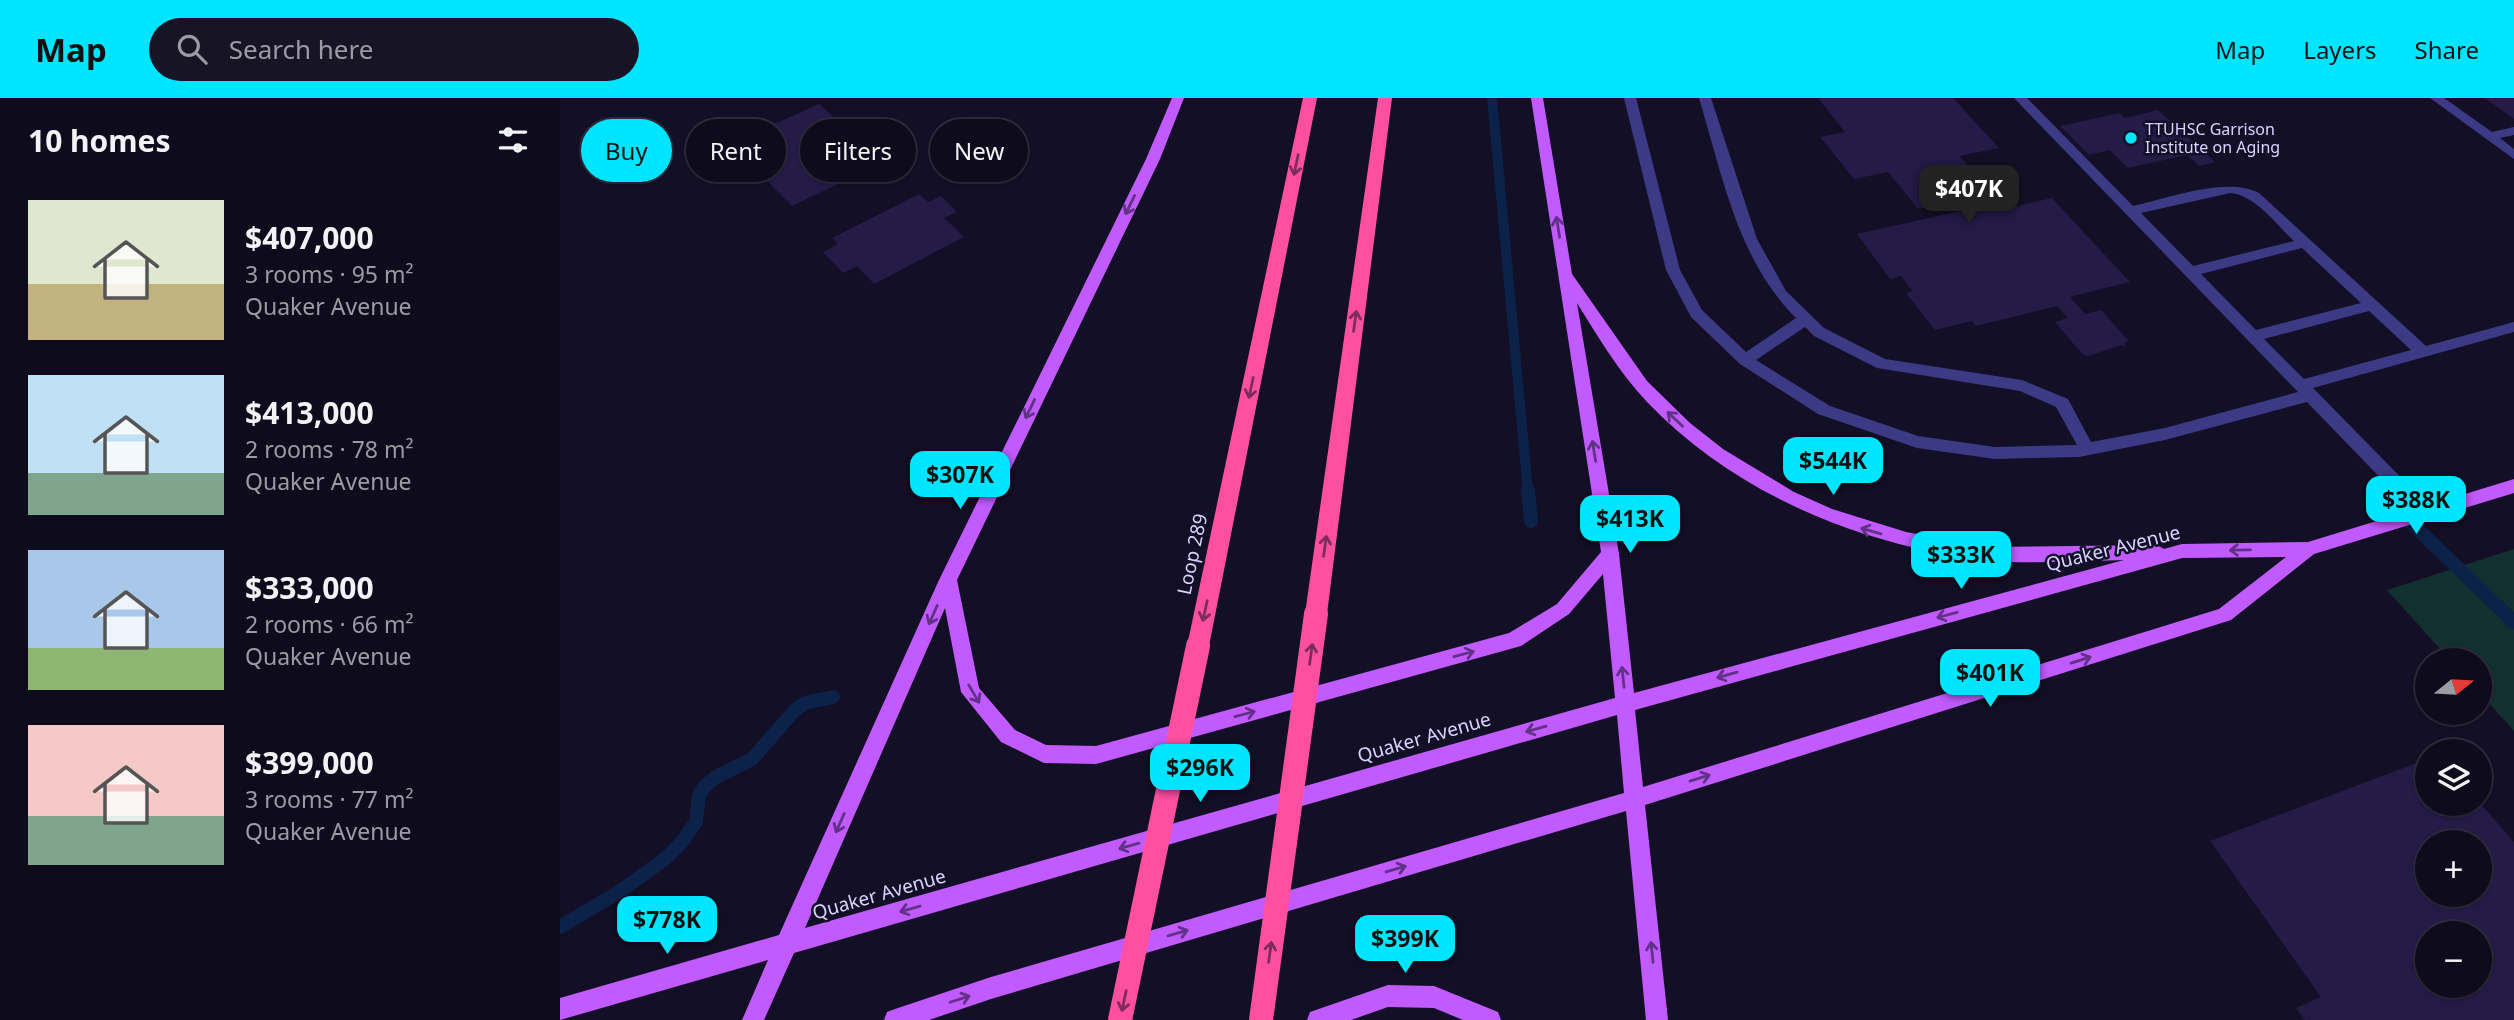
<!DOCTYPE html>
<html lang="en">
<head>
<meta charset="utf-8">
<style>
  body { margin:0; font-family:"Noto Sans",sans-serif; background:#171425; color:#f1f3f6; height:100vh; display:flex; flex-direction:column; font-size:26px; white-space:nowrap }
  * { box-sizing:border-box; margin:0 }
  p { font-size:23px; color:#9b9ba3 }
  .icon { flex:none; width:38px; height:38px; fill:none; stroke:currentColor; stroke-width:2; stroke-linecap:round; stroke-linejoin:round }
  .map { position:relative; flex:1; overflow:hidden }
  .details { display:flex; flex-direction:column; background:#0e0b1c; width:560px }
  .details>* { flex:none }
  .banner { position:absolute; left:21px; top:21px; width:665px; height:63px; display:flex; gap:14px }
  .needle { width:46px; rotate:72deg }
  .tools { position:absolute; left:1855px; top:550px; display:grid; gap:14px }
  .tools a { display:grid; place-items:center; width:77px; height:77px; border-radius:50%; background:#0e0b1c; box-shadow:0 2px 5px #0004,0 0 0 2px #2e2b3b; font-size:35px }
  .price { position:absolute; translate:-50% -60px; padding:0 16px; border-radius:14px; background:#00e5ff; color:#111; font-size:23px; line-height:46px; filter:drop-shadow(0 2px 4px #0008) }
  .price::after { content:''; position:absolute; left:50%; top:42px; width:21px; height:16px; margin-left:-10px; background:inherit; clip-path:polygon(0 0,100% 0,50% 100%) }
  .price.selected { background:#222; color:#fff }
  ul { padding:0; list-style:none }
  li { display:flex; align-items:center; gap:21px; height:175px; padding:0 28px }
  li span { display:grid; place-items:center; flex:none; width:196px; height:140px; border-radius:0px; color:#555 }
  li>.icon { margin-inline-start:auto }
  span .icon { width:84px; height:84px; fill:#fffc; stroke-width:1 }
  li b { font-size:30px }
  h2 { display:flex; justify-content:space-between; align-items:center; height:84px; padding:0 28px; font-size:30px }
  .pill { padding:0 24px; border-radius:32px; background:#0e0b1c; box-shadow:0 2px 5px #0004,0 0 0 2px #2e2b3b; font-size:24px; line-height:63px }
  .pill.selected { background:#00e5ff; color:#111 }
  header { display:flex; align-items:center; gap:42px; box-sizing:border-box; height:98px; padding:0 35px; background:#00e5ff; color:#111 }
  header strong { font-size:33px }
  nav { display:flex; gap:38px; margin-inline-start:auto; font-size:24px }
  .search { width:490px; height:63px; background:#171425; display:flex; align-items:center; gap:18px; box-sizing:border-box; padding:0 24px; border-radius:38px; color:#9b9ba3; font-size:26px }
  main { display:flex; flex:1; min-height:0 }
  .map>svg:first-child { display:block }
</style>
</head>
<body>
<header>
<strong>Map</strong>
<div class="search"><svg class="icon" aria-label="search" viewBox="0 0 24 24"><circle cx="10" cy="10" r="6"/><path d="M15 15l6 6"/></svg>Search here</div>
<nav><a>Map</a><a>Layers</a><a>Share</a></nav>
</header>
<main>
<section class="details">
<h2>10 homes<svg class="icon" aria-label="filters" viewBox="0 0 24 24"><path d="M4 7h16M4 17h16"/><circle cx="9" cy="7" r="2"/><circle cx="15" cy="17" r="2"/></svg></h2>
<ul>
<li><span style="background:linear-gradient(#dfe7d0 60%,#c2b280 0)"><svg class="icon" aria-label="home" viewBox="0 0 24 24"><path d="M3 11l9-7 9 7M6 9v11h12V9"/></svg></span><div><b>$407,000</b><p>3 rooms · 95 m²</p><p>Quaker Avenue</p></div></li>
<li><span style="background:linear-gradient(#bfe0f5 70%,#7fa58c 0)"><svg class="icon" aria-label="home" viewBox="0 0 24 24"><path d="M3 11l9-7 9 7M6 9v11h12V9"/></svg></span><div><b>$413,000</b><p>2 rooms · 78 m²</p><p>Quaker Avenue</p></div></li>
<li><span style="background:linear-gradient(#a9c7e8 70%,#8fb573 0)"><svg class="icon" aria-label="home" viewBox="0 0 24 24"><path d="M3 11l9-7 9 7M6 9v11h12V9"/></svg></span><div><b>$333,000</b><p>2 rooms · 66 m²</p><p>Quaker Avenue</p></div></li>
<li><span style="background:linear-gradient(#f6c9c9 65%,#7fa58c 0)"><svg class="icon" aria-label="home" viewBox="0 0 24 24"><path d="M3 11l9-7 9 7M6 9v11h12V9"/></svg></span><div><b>$399,000</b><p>3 rooms · 77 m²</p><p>Quaker Avenue</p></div></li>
</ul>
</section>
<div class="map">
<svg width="1954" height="922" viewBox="0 0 1954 922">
  <rect width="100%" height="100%" fill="#130f26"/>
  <!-- green -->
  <path fill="#12302f" d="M1954,451V633L1920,595V562H1890L1827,492Z"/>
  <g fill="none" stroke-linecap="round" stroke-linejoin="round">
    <!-- stream-far1 -->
    <path stroke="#0c2248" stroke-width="10" d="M932,0L968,394"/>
    <!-- stream -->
    <path stroke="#0c2248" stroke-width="14" d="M968,392L971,423
      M1847,421L1954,524
      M0,829L62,792L106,760L121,745L136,724L139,698L144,689L156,679L192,661L235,612L245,605L273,599"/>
  </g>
  <!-- building -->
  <path fill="#241b47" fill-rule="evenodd" d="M1258,0H1393L1439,50L1399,58L1430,93L1424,94L1440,112L1492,100L1570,184L1510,199L1525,216L1541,212L1569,243L1564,245L1567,249L1562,247L1528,258L1522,256L1495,224L1508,220L1497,208L1416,228L1412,223L1375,232L1346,195L1352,193L1341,178L1330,181L1297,136L1409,111L1401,101L1358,111L1328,74L1294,81L1260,39L1285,34Z
    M1925,0H1954V21Z
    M259,6L324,64L232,108L170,46Z
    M1598,12L1655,64L1639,68L1627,57L1568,70L1550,52L1529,57L1500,28L1560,15L1565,20Z
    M359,96L368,104L381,98L397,114L384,120L404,139L314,186L297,168L283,175L263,154L278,146L272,140Z
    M1867,661V705H1920L1954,744V922H1745L1736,910L1761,899L1650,743ZM1867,744H1920V796H1867ZM1867,835H1920V887H1867Z"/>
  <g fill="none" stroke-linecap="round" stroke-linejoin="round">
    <!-- minor -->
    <path fill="#3d3a85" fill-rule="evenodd" d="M1064,0H1076L1120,172L1142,212L1186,254L1236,220C1178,163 1162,76 1139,0H1151L1197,141L1226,193L1264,230L1325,261L1462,282L1508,301L1531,344L1605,330L1738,294L1454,0H1467L1573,108C1609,100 1667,78 1699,95L1866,248L1954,224V234L1753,290L1871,410L1873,415L1871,420H1859L1747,304L1605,342L1519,359L1435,361L1357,350L1258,316L1180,266L1131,219L1106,172ZM1670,95C1695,97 1716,126 1734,143L1633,168L1581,115ZM1742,150L1801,205L1696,232L1641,176ZM1809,213L1851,252L1744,281L1704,241ZM1245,229L1254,238L1317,270L1460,293L1496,309L1517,347L1435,349L1358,338L1270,308L1196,262Z
      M1870,0H1884L1932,34L1954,29V37L1940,40L1954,51V61Z"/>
    <!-- major -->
    <path fill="#c25bff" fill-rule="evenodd" d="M612,0H624L600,61L397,482L419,590L455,632L486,647L536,648L949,535L997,506L1041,454L971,0H983L1012,176L1087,283L1130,325L1163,351L1234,394L1272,411L1346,434L1428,449L1597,447L1604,451L1622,446L1748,444L1954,381V395L1754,456L1671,522L1085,707L1108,922H1086L1066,713L431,901L369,922H324L327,914L335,911L431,879L1064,695L1057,617L234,855L204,922H182L208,862L0,922V900L219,837L379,482L586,61ZM1017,205C1038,239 1059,274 1087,304C1164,384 1266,432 1374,454C1391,457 1409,462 1426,463C1472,466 1518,463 1564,462L1074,595L1059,456ZM1726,459L1659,511L1083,689L1075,612L1622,460ZM1043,476L1055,600L245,830L385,510L401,594L441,644L484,665L536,666L961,548L1009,516Z
      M828,887L874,888L938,914L941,922H903L874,910L828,909L791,922H747L750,914Z"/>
    <!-- highway -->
    <path fill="#ff4fa3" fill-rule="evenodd" d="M743,0H757L649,548L646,555L638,558L630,555L627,548Z
      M818,0H832L767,516L764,523L756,525L748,523L745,516Z"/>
    <!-- highway-bridge -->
    <path stroke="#ff4fa3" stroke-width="24" d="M560,922L638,548
      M701,922L756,516"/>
  </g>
  <!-- one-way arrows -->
  <defs><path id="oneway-shaft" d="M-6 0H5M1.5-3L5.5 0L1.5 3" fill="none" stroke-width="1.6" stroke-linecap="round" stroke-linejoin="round" transform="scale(1.75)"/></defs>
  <g stroke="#7d2c5e">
    <use href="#oneway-shaft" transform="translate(736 67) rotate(102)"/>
    <use href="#oneway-shaft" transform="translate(795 223) rotate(-82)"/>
    <use href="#oneway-shaft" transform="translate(691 290) rotate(102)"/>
    <use href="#oneway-shaft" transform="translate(765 448) rotate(-82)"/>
    <use href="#oneway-shaft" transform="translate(645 513) rotate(102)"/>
    <use href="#oneway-shaft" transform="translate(751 556) rotate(-82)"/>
    <use href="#oneway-shaft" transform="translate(710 854) rotate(-82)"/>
    <use href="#oneway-shaft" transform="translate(564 903) rotate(102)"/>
  </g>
  <g stroke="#623188">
    <use href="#oneway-shaft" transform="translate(570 107) rotate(116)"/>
    <use href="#oneway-shaft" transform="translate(998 129) rotate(-99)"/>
    <use href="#oneway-shaft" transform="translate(470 311) rotate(116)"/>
    <use href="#oneway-shaft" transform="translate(1115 321) rotate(-137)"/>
    <use href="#oneway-shaft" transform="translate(1034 353) rotate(-99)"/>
    <use href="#oneway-shaft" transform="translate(1311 433) rotate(-164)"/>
    <use href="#oneway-shaft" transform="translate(1680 452) rotate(179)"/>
    <use href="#oneway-shaft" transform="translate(373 517) rotate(114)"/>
    <use href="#oneway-shaft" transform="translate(1387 517) rotate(165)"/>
    <use href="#oneway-shaft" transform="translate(904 556) rotate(-15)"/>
    <use href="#oneway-shaft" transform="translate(1521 562) rotate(-17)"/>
    <use href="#oneway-shaft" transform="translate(1167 577) rotate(164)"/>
    <use href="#oneway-shaft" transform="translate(1063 579) rotate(-96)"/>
    <use href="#oneway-shaft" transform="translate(414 596) rotate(60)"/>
    <use href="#oneway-shaft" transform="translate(685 616) rotate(-15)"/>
    <use href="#oneway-shaft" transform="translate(976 631) rotate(164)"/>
    <use href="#oneway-shaft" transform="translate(1140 680) rotate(-17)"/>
    <use href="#oneway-shaft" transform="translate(280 725) rotate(114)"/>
    <use href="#oneway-shaft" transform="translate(569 748) rotate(164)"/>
    <use href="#oneway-shaft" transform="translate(836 771) rotate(-16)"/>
    <use href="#oneway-shaft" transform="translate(350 811) rotate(164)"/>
    <use href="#oneway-shaft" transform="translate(618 835) rotate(-16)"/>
    <use href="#oneway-shaft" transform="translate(1092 854) rotate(-96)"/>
    <use href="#oneway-shaft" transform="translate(400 901) rotate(-18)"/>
  </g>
  <!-- markers -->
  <circle fill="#00e5ff" stroke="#130f26" stroke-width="2.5" cx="1571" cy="40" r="7"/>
  <g text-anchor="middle" stroke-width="5" stroke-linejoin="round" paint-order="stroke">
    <!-- far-poi labels -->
    <g font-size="16" fill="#d9d4ff" stroke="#130f26" text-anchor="start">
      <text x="1585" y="37">TTUHSC Garrison<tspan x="1585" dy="18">Institute on Aging</tspan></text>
    </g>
    <!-- street labels -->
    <g font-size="19" fill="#d9d4ff" stroke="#130f26">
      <text transform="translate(1553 450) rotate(-14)" y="7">Quaker Avenue</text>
      <text transform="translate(632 456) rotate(-78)" y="7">Loop 289</text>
      <text transform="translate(864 639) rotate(-16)" y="7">Quaker Avenue</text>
      <text transform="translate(319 796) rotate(-16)" y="7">Quaker Avenue</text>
    </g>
  </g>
</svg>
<div class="tools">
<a><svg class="needle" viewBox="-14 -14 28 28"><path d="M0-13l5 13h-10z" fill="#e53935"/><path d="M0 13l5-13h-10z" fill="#9b9ba3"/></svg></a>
<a><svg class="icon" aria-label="layers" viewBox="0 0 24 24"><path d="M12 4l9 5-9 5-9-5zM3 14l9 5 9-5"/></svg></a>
<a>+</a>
<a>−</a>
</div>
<b class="price selected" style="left:1409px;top:127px">$407K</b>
<b class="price" style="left:1273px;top:399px">$544K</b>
<b class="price" style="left:400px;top:413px">$307K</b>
<b class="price" style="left:1856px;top:438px">$388K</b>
<b class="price" style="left:1070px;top:457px">$413K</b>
<b class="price" style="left:1401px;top:493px">$333K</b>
<b class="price" style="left:1430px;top:611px">$401K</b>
<b class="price" style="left:640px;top:706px">$296K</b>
<b class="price" style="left:107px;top:858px">$778K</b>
<b class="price" style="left:845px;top:877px">$399K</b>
<div class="banner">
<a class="pill selected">Buy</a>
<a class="pill">Rent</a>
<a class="pill">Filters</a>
<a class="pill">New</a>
</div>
</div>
</main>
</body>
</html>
